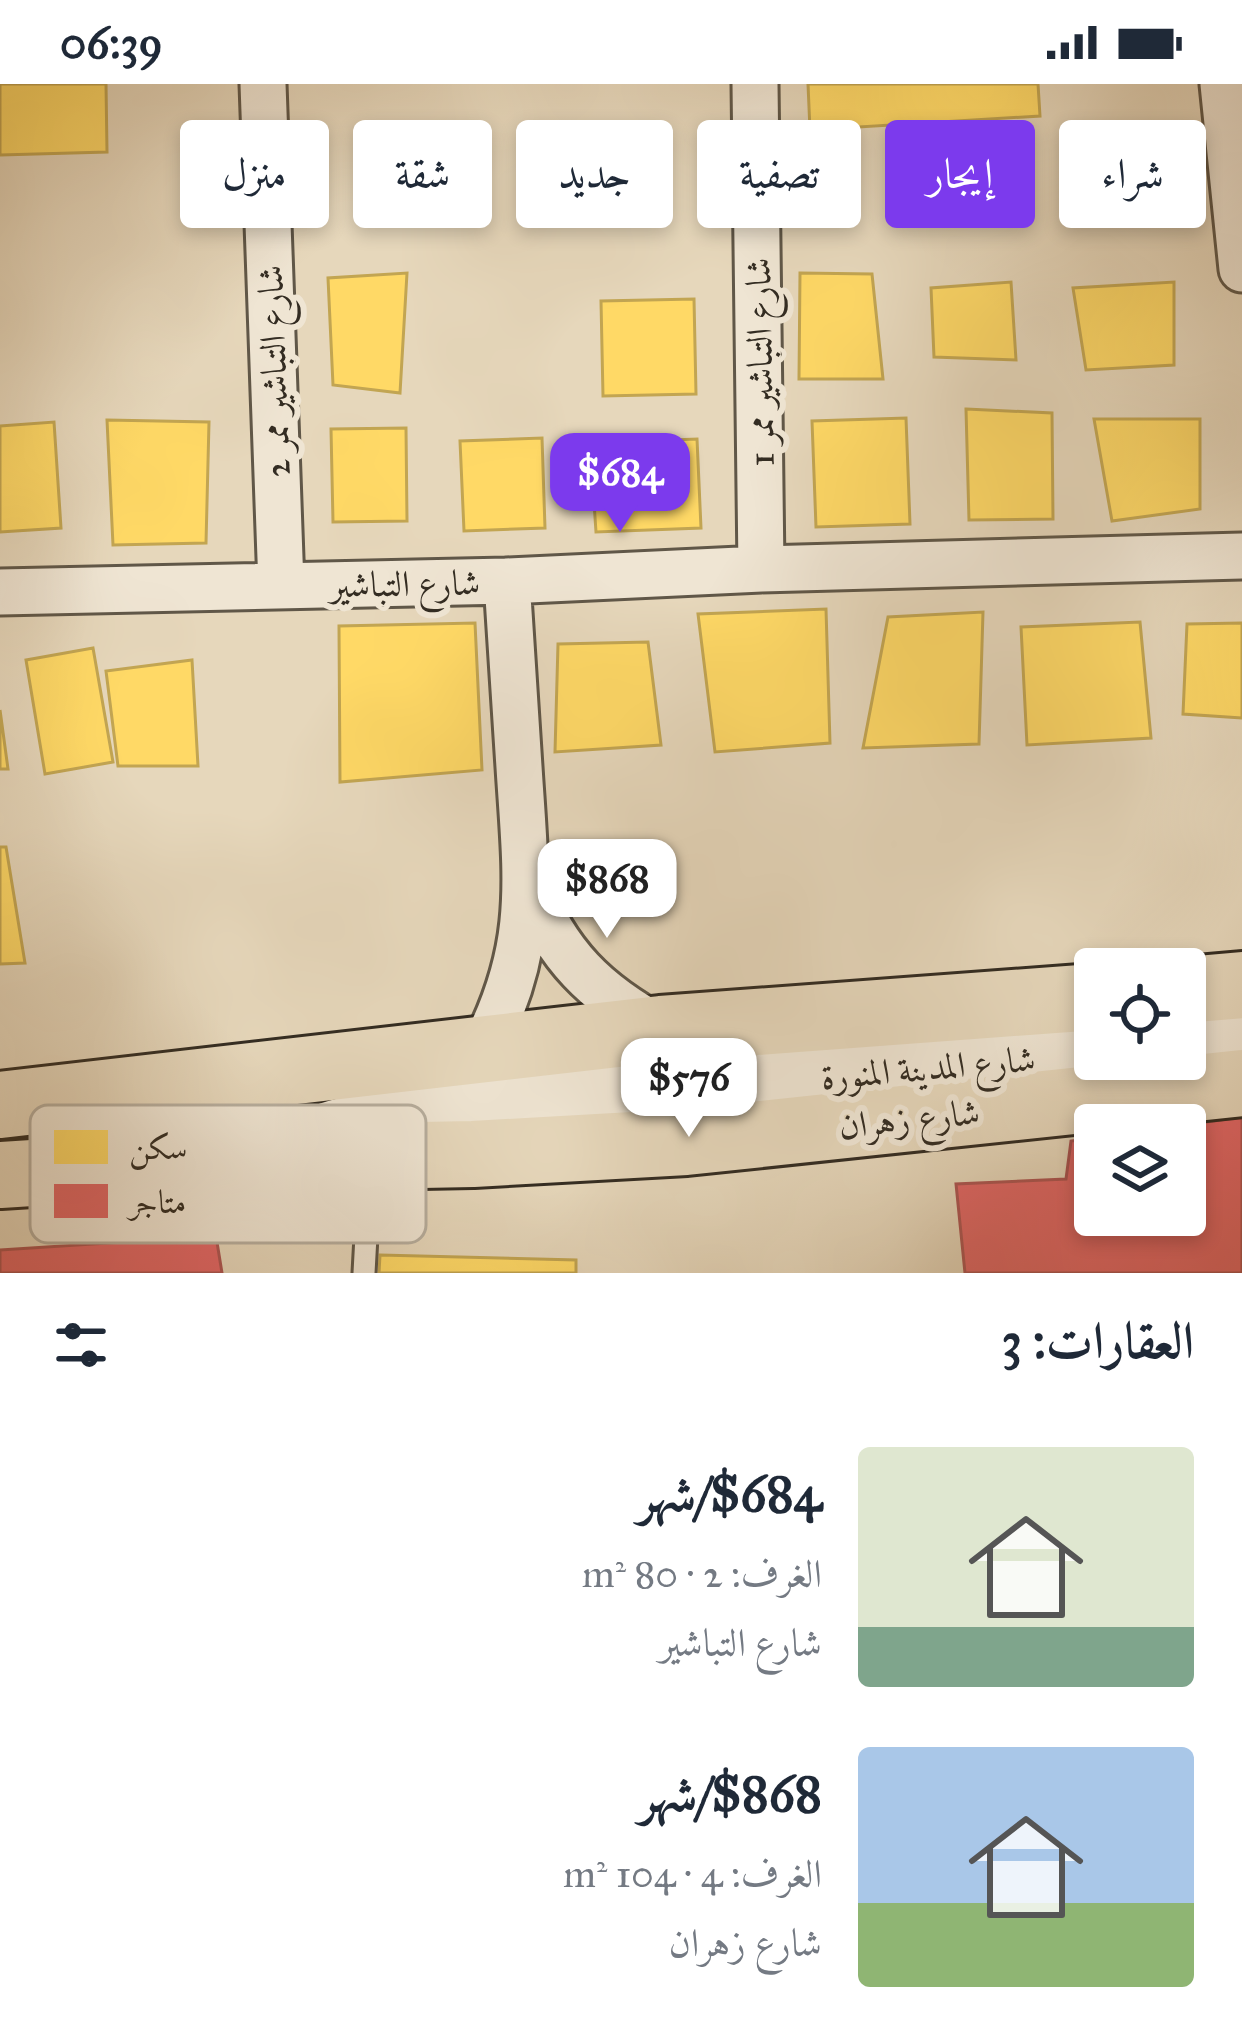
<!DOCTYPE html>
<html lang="ar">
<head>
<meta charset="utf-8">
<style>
  body { margin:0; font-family:"IM FELL Great Primer",Amiri,serif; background:#f6f6f7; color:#1f2937; direction:rtl; height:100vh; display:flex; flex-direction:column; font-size:45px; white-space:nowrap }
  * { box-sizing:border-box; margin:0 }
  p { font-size:39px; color:#747a83 }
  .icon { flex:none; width:66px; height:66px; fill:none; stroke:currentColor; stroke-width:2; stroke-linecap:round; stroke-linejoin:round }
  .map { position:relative; height:1189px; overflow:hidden; direction:ltr }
  .sheet { display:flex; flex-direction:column; background:#fff; flex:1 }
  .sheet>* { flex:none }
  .guide { position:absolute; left:36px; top:36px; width:1170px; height:108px; direction:rtl; display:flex; gap:24px }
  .controls { position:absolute; left:1074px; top:864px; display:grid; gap:24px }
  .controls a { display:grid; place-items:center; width:132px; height:132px; border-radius:12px; background:#fff; box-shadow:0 6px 18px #0003; font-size:60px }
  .price { position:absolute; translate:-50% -102px; padding:0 27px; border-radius:24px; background:#fff; color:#222; font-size:39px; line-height:78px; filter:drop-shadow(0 3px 6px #0008) }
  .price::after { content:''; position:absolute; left:50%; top:72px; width:36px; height:27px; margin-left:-18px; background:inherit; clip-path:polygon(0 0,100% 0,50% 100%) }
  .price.active { background:#7c3aed; color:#fff }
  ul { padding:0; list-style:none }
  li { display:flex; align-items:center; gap:36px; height:300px; padding:0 48px }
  li span { display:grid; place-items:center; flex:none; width:336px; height:240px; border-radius:12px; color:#555 }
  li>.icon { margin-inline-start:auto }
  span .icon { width:144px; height:144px; fill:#fffc; stroke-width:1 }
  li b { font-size:51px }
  h2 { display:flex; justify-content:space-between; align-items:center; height:144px; padding:0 48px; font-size:51px }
  .chip { padding:0 42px; border-radius:12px; background:#fff; box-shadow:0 6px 18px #0003; font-size:42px; line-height:108px }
  .chip.active { background:#7c3aed; color:#fff }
  .status { display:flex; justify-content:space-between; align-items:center; height:84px; padding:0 60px; background:#fff; direction:ltr }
  .status svg { height:33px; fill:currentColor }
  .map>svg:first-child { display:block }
</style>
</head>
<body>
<div class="status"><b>06:39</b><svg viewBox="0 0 49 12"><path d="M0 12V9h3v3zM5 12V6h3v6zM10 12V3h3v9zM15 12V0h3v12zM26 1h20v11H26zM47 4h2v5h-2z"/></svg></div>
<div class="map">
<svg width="1242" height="1189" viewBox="0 0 1242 1189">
  <rect width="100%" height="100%" fill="#e6d7bb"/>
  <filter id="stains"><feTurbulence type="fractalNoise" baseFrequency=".00167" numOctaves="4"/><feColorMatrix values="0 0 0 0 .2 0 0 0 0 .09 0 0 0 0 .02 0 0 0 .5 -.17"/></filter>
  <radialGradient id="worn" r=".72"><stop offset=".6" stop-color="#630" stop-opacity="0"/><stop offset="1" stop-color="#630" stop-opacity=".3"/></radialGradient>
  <!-- homes -->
  <path fill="#ffd966" stroke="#c2a552" stroke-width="3" d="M0,0H106L107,68L0,71Z
    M808,0H1038L1040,32L810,46Z
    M407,189L400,309L333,301L328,194Z
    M800,189L872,190L883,295H799Z
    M1011,198L1016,276L934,273L931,204Z
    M1174,198V281L1086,286L1073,204Z
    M694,215L696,310L603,312L601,217Z
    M966,325L1052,329L1053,435L969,436Z
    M906,334L910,440L816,443L812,337Z
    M1094,335H1200V425L1112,437Z
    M107,336L209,338L206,459L113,461Z
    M54,338L61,444L0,448V342Z
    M406,344L407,437L333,438L331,345Z
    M542,354L545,444L464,447L460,357Z
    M697,355L701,444L596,448L590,359Z
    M826,525L830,659L715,668L698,530Z
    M983,528L979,660L863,664L888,533Z
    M1140,538L1151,654L1027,661L1021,543Z
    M475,539L482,686L340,698L339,542Z
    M1242,539V634L1183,630L1187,540Z
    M648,558L661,661L555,668L558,560Z
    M93,564L113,678L45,690L26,576Z
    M192,576L198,682H118L106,587Z
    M0,626L8,685H0Z
    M0,763H6L25,879L0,880Z
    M380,1171L576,1176V1189H379Z"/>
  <!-- shops -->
  <path fill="#e06666" stroke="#ac5552" stroke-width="3" d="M1242,1033V1189H965L956,1100L1066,1095L1071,1057L1095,1054V1131H1185V1041Z
    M216,1152L222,1189H0V1166Z"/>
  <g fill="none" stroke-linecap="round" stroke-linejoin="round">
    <!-- lane casing -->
    <g stroke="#605748" stroke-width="27">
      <path id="lane" d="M364,1189L370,1078"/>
    </g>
    <!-- street casing -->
    <g stroke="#605748" stroke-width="51">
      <path id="street" d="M263,0L281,502
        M755,0L761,485
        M1223,0L1242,185
        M0,508L507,497L761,485L1242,472
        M529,801C556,871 596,910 661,945
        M483,965C537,862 526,794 519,683C515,621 511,559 507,497"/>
    </g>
    <!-- secondary casing -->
    <g stroke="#332c22" stroke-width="69">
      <path id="secondary" d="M1185,959L1242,953
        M288,1064C405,1017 534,1019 658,1009C804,996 949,981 1095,967"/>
    </g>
    <!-- primary casing -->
    <g stroke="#332c22" stroke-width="72">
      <path id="primary" d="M1185,906L1242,901
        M0,1021L661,945L1095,913
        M0,1091L265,1074L473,1070L686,1058L1242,999"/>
    </g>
    <!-- lane -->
    <use href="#lane" stroke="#efe5d3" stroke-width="21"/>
    <!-- street -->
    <use href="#street" stroke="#efe5d3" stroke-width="45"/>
    <!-- secondary -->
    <use href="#secondary" stroke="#efe5d3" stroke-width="63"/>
    <!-- primary -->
    <use href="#primary" stroke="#e6d7bb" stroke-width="66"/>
  </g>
  <g text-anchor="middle" stroke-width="12" stroke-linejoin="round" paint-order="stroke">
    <!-- street labels -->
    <g font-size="36" fill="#332c22" stroke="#efe5d3">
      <text transform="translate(759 278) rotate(-91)" y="13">شارع التباشير ممر 1</text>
      <text transform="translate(273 287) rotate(-92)" y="13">شارع التباشير ممر 2</text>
      <text transform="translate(405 499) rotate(-1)" y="13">شارع التباشير</text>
      <text transform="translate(928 983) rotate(-5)" y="13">شارع المدينة المنورة</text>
      <text transform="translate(909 1034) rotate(-6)" y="13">شارع زهران</text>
    </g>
  </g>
  <!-- legend -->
  <rect x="30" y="1021" width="396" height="138" rx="18" fill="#efe5d3" stroke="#b7ae9e" stroke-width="3"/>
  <rect x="54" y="1046" width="54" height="34" fill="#ffd966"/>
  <rect x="54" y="1100" width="54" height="34" fill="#e06666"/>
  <g font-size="33" fill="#332c22">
    <text x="129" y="1075">سكن</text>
    <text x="129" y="1129">متاجر</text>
  </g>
  <rect width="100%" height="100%" filter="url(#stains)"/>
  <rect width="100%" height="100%" fill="url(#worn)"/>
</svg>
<div class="controls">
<a><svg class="icon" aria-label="locate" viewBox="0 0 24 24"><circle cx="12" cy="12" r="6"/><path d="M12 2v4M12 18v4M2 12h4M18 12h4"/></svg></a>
<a><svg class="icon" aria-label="layers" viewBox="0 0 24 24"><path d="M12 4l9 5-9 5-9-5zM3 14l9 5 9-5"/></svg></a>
</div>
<b class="price active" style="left:620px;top:451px">$684</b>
<b class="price" style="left:607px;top:857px">$868</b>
<b class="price" style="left:689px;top:1056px">$576</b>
<div class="guide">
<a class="chip">شراء</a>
<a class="chip active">إيجار</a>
<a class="chip">تصفية</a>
<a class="chip">جديد</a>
<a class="chip">شقة</a>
<a class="chip">منزل</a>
</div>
</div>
<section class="sheet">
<h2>العقارات: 3<svg class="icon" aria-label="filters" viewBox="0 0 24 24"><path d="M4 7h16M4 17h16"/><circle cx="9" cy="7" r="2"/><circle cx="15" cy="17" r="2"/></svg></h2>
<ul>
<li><span style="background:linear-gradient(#dfe7d0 75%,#7fa58c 0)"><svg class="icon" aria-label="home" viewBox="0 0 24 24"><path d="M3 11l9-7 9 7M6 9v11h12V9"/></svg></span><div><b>$684/شهر</b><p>الغرف: 2 · 80 m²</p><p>شارع التباشير</p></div></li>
<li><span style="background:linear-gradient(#a9c7e8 65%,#8fb573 0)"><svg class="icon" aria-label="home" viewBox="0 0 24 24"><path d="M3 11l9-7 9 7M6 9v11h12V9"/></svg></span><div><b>$868/شهر</b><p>الغرف: 4 · 104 m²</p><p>شارع زهران</p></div></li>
</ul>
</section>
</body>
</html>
